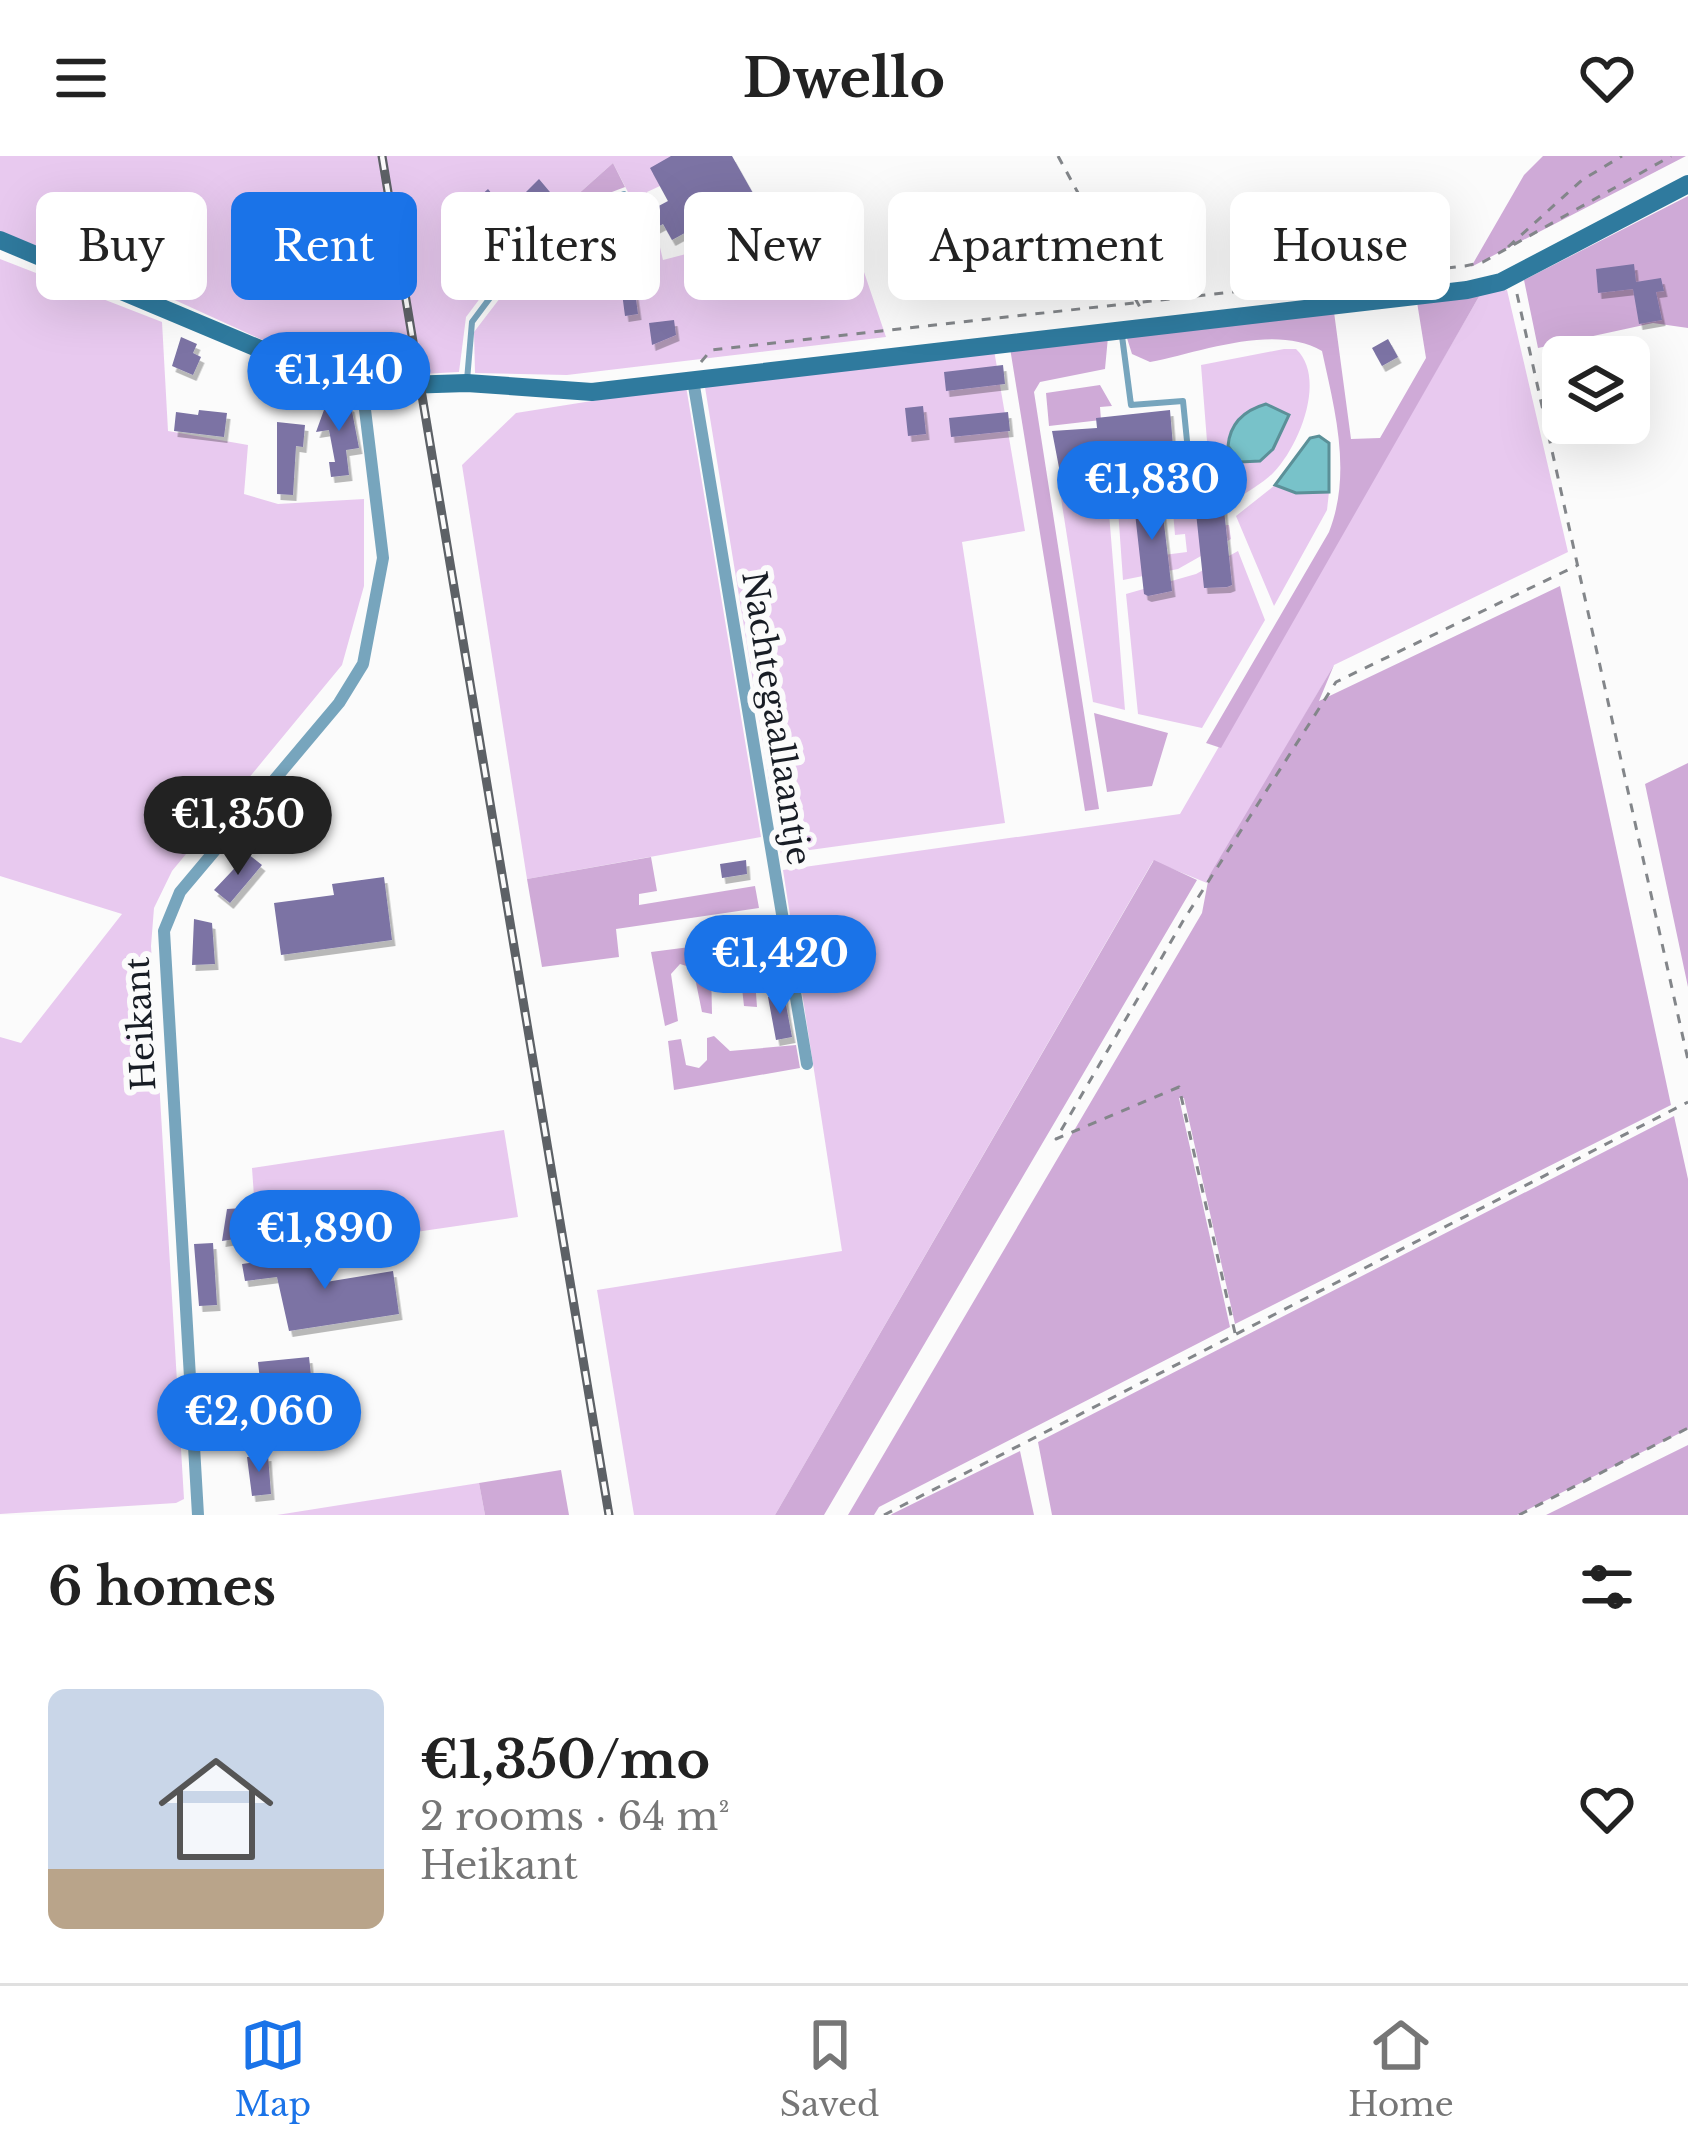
<!DOCTYPE html>
<html lang="en">
<head>
<meta charset="utf-8">
<style>
  body { margin:0; font-family:"Libre Baskerville",serif; background:#f2f2f2; color:#222; height:100vh; display:flex; flex-direction:column; font-size:45px; white-space:nowrap }
  * { box-sizing:border-box; margin:0 }
  p { font-size:39px; color:#767676 }
  .icon { flex:none; width:66px; height:66px; fill:none; stroke:currentColor; stroke-width:2; stroke-linecap:round; stroke-linejoin:round }
  .map { position:relative; height:1359px; overflow:hidden }
  .sheet { display:flex; flex-direction:column; background:#fff; flex:1 }
  .sheet>* { flex:none }
  .guide { position:absolute; left:36px; top:36px; width:1617px; height:108px; display:flex; gap:24px }
  .buttons { position:absolute; left:1542px; top:180px; display:grid; gap:24px }
  .buttons a { display:grid; place-items:center; width:108px; height:108px; border-radius:18px; background:#fff; box-shadow:0 12px 48px #0002; font-size:60px }
  .price { position:absolute; translate:-50% -102px; padding:0 27px; border-radius:42px; background:#1a73e8; color:#fff; font-size:39px; line-height:78px; filter:drop-shadow(0 3px 6px #0008) }
  .price::after { content:''; position:absolute; left:50%; top:72px; width:36px; height:27px; margin-left:-18px; background:inherit; clip-path:polygon(0 0,100% 0,50% 100%) }
  .price.current { background:#222; color:#fff }
  ul { padding:0; list-style:none }
  li { display:flex; align-items:center; gap:36px; height:300px; padding:0 48px }
  li span { display:grid; place-items:center; flex:none; width:336px; height:240px; border-radius:18px; color:#555 }
  li>.icon { margin-inline-start:auto }
  span .icon { width:144px; height:144px; fill:#fffc; stroke-width:1 }
  li b { font-size:51px }
  h2 { display:flex; justify-content:space-between; align-items:center; height:144px; padding:0 48px; font-size:51px }
  .chip { padding:0 42px; border-radius:18px; background:#fff; box-shadow:0 12px 48px #0002; font-size:42px; line-height:108px }
  .chip.current { background:#1a73e8; color:#fff }
  header { display:flex; justify-content:space-between; align-items:center; height:156px; padding:0 48px; background:#fff; font-size:54px; font-weight:700 }
  .tabs { display:flex; justify-content:space-around; align-items:center; height:168px; border-top:3px solid #e0e0e0; background:#fff; font-size:33px; color:#767676 }
  .tabs a { display:grid; justify-items:center; gap:6px }
  .tabs .current { color:#1a73e8 }
  .map>svg:first-child { display:block }
</style>
</head>
<body>
<header><svg class="icon" aria-label="menu" viewBox="0 0 24 24"><path d="M4 6h16M4 12h16M4 18h16"/></svg>Dwello<svg class="icon" aria-label="heart" viewBox="0 0 24 24"><path d="M12 20l-8-8c-3-5 5-10 8-4 3-6 11-1 8 4z"/></svg></header>
<div class="map">
<svg width="1688" height="1359" viewBox="0 0 1688 1359">
  <defs>
    <filter id="shadow"><feDropShadow dx="3.5" dy="6" stdDeviation="0" flood-color="#0004"/></filter>
  </defs>
  <rect width="100%" height="100%" fill="#fbfbfb"/>
  <!-- green -->
  <path fill="#e8c9ef" d="M0,0H725L647,36L663,104L844,57L886,181L567,219L475,217L474,176L549,78L631,42L613,7L557,57L539,64L466,161L459,216L346,222L144,130L0,76Z
    M0,103L162,166L168,275L248,289L244,338L278,348L364,343V430L342,509L172,715L154,752L151,790L184,1343L176,1347L0,1358V881L21,887L122,758L0,720Z
    M1507,134L1568,396L1334,509L1207,727L1153,705L775,1359H634L597,1134L842,1095L783,714L1180,658L1481,137Z
    M1284,193H1296C1327,222 1299,290 1274,316C1264,327 1248,335 1235,344L1223,304L1208,298L1201,209Z
    M994,194L1025,375L962,386L1005,667L781,698L704,225Z
    M686,230L761,681L527,723L462,309L516,257Z
    M1158,303L1160,323L1147,325L1156,400L1187,396L1185,378L1175,379L1172,344L1205,341L1202,370L1229,369L1231,383L1178,413L1123,424L1115,311Z
    M1098,309L1106,320L1125,554L1093,546L1058,323L1078,321Z
    M1275,329L1296,337L1329,336L1327,354L1274,450L1236,360Z
    M1238,395L1265,464L1202,572L1138,558L1126,438L1196,418Z
    M504,974L518,1061L313,1091L309,1066L256,1069L252,1012Z
    M479,1327L485,1359H277Z"/>
  <!-- forest -->
  <path fill="#cfaad7" d="M1543,0H1686L1471,111L1524,19Z
    M613,7L625,31L557,57Z
    M1688,40V172L1653,167L1538,192L1524,124Z
    M1481,137L1221,592L1206,587L1329,376C1352,317 1335,255 1322,195C1275,167 1201,196 1150,206L1132,198L1126,179L1334,156L1351,283L1380,282L1426,202L1417,146Z
    M1108,181L1105,213L1040,226L1034,236L1099,653L1085,655L1010,192Z
    M1100,229L1112,250L1100,251L1101,264L1049,270L1046,237Z
    M1560,430L1671,949L1235,1168L1184,942H1179L1230,1171L879,1351L874,1359H848L1202,757L1209,720L1334,509L1319,545Z
    M1094,557L1168,577L1152,630L1107,636Z
    M1688,607V831L1645,628Z
    M651,701L657,735L639,738V749L755,730L759,752L616,773L619,801L542,811L527,723Z
    M1154,704L1197,724L824,1359H775Z
    M752,783L757,851L744,850L739,805L711,810L712,858L702,856L693,812L680,808L671,818L678,865L665,870L651,796Z
    M714,880L730,895L796,889L800,912L674,934L668,885L681,883L686,909L699,912L707,904V882Z
    M1674,960L1688,1023V1273L1517,1359H1052L1038,1286Z
    M1688,1289V1359H1546Z
    M1020,1295L1034,1359H891L892,1358Z
    M561,1314L569,1359H485L479,1327Z"/>
  <!-- water -->
  <path fill="#78c2c9" stroke="#5b9098" stroke-width="3" d="M1266,248L1289,259L1273,293L1260,305L1240,306L1228,290C1230,267 1245,254 1266,248Z
    M1319,280L1329,287V336L1296,337L1275,329L1310,282Z"/>
  <!-- building -->
  <path fill="#7b73a4" filter="url(#shadow)" d="M671,0H732L754,39L672,84L663,68L622,90L609,67L634,53L638,61L668,45L650,12Z
    M539,23L555,42L535,61L518,44Z
    M488,33L496,43L488,50L521,77L492,113L470,95L481,81L458,60Z
    M1634,108L1636,126L1661,122L1664,135L1656,136L1662,164L1639,168L1633,133L1598,137L1596,113Z
    M635,136L638,158L625,160L622,137Z
    M674,164L676,179L652,189L649,167Z
    M181,181L197,188L193,197L201,201L193,219L172,210Z
    M1388,183L1398,201L1382,210L1372,192Z
    M1003,209L1005,228L946,235L944,216Z
    M329,240L351,250L359,292L346,294L349,319L331,321L329,306H335L329,274L316,276Z
    M923,250L926,278L908,280L905,252Z
    M199,254L227,257L224,281L174,275L176,256L198,259Z
    M1170,254L1174,302L1218,297L1232,429L1227,431L1204,432L1192,319L1159,324L1156,287L1115,291L1116,301L1073,299L1075,321L1061,322L1052,275L1097,272L1096,262Z
    M1008,256L1010,275L951,281L949,262Z
    M277,266L305,269L303,291L296,290L293,339L277,338Z
    M1160,334L1172,435L1148,440L1144,438L1133,339Z
    M248,698L262,709L230,747L214,734Z
    M746,704L747,718L722,722L720,708Z
    M384,721L392,784L281,799L274,747L334,739L332,728Z
    M194,763L212,767L215,808L192,809Z
    M784,838L792,881L776,884L768,841Z
    M244,1052V1066L260,1064L261,1079L222,1085L227,1053Z
    M213,1087L217,1149L199,1150L194,1088Z
    M322,1096L326,1126L393,1115L399,1158L289,1175L277,1121L245,1125L242,1108Z
    M309,1201L313,1237L262,1243L258,1206Z
    M268,1299L271,1338L252,1340L247,1301Z"/>
  <g fill="none" stroke-linecap="round" stroke-linejoin="round">
    <!-- path -->
    <path stroke="#83868a" stroke-width="3" stroke-dasharray="9 9" stroke-linecap="butt" d="M1058,0L1142,155
      M1508,91L1582,24L1622,0
      M1517,138L1688,904
      M701,206L711,194L1465,110L1483,106L1671,0
      M1235,1177L1179,931L1056,983L1183,765L1336,526L1578,409
      M884,1359L1688,946
      M1519,1359L1688,1272"/>
    <!-- lane -->
    <path stroke="#77a5bd" stroke-width="6" d="M1122,180L1131,249L1183,245L1188,295
      M467,224L472,166L534,83L548,68L624,38"/>
    <!-- street -->
    <path stroke="#77a5bd" stroke-width="12" d="M693,224L807,908
      M198,1359L164,775L180,736L339,547L363,508L383,402L362,229"/>
    <!-- secondary -->
    <path stroke="#2f7a9e" stroke-width="18" d="M0,84L336,225L374,230L467,227L592,236L1467,134L1501,126L1688,28"/>
    <!-- rail casing -->
    <g stroke="#5d6166" stroke-width="9">
      <path id="rail" d="M382,0L609,1359"/>
    </g>
    <!-- rail -->
    <use href="#rail" stroke="#fbfbfb" stroke-width="4.5" stroke-dasharray="14" stroke-linecap="butt"/>
  </g>
  <g text-anchor="middle" stroke-width="12" stroke-linejoin="round" paint-order="stroke">
    <!-- street labels -->
    <g font-size="33" fill="#181d25" stroke="#fbfbfb">
      <text transform="translate(777 562) rotate(81)" y="12">Nachtegaallaantje</text>
      <text transform="translate(140 868) rotate(-93)" y="12">Heikant</text>
    </g>
  </g>
</svg>
<div class="buttons">
<a><svg class="icon" aria-label="layers" viewBox="0 0 24 24"><path d="M12 4l9 5-9 5-9-5zM3 14l9 5 9-5"/></svg></a>
</div>
<b class="price" style="left:339px;top:278px">€1,140</b>
<b class="price" style="left:1152px;top:387px">€1,830</b>
<b class="price current" style="left:238px;top:722px">€1,350</b>
<b class="price" style="left:780px;top:861px">€1,420</b>
<b class="price" style="left:325px;top:1136px">€1,890</b>
<b class="price" style="left:259px;top:1319px">€2,060</b>
<div class="guide">
<a class="chip">Buy</a>
<a class="chip current">Rent</a>
<a class="chip">Filters</a>
<a class="chip">New</a>
<a class="chip">Apartment</a>
<a class="chip">House</a>
</div>
</div>
<section class="sheet">
<h2>6 homes<svg class="icon" aria-label="filters" viewBox="0 0 24 24"><path d="M4 7h16M4 17h16"/><circle cx="9" cy="7" r="2"/><circle cx="15" cy="17" r="2"/></svg></h2>
<ul>
<li><span style="background:linear-gradient(#c9d6e8 75%,#b9a48a 0)"><svg class="icon" aria-label="home" viewBox="0 0 24 24"><path d="M3 11l9-7 9 7M6 9v11h12V9"/></svg></span><div><b>€1,350/mo</b><p>2 rooms · 64 m²</p><p>Heikant</p></div><svg class="icon" aria-label="heart" viewBox="0 0 24 24"><path d="M12 20l-8-8c-3-5 5-10 8-4 3-6 11-1 8 4z"/></svg></li>
</ul>
</section>
<nav class="tabs">
<a class="current"><svg class="icon" aria-label="map" viewBox="0 0 24 24"><path d="M3 6l6-2 6 2 6-2v14l-6 2-6-2-6 2zM9 4v14M15 6v14"/></svg>Map</a>
<a><svg class="icon" aria-label="saved" viewBox="0 0 24 24"><path d="M7 4h10v16l-5-4-5 4z"/></svg>Saved</a>
<a><svg class="icon" aria-label="home" viewBox="0 0 24 24"><path d="M3 11l9-7 9 7M6 9v11h12V9"/></svg>Home</a>
</nav>
</body>
</html>
